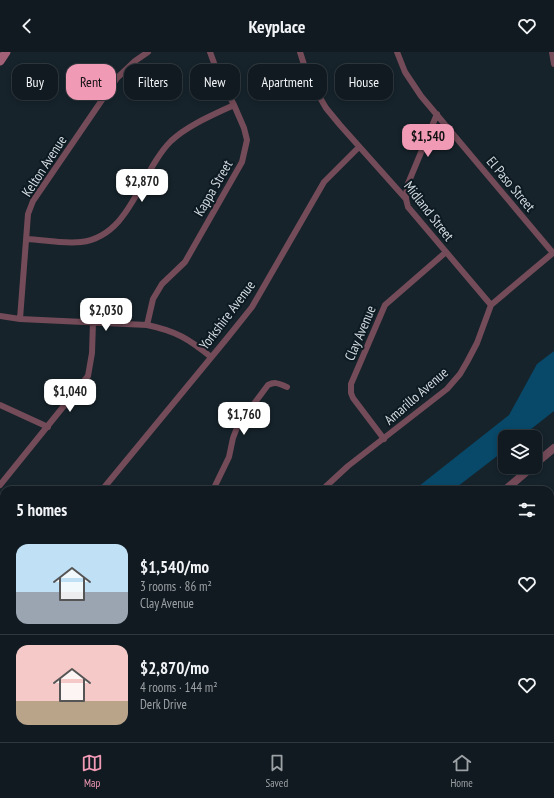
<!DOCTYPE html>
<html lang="en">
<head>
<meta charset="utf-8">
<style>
  body { margin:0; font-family:"PT Sans Narrow",sans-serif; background:#1e272d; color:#f1f3f6; height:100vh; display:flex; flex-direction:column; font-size:15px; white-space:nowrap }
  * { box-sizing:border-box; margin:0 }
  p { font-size:13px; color:#9ca1a5 }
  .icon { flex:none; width:22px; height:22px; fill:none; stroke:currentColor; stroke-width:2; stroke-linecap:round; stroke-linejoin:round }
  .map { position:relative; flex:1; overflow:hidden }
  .sheet { position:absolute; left:0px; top:434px; width:554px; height:256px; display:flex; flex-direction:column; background:#101a20; border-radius:12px 12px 0 0; box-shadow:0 2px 6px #0003,0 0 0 1px #30383e }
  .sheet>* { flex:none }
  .guide { position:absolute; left:12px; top:12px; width:530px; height:36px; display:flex; gap:8px }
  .tools { position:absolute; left:498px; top:378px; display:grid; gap:8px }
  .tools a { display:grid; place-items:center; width:44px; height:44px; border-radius:8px; background:#101a20; box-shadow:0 2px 6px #0003,0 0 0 1px #30383e; font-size:20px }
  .price { position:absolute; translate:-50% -34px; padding:0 9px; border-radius:8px; background:#fff; color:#222; font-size:13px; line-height:26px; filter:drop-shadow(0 1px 2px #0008) }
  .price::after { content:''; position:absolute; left:50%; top:24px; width:12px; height:9px; margin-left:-6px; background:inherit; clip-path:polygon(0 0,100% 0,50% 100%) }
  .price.selected { background:#f09ab6; color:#111 }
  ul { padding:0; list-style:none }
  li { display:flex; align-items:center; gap:12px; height:100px; padding:0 16px }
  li+li { border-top:1px solid #30383e }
  li span { display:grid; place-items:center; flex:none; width:112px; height:80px; border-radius:12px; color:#555 }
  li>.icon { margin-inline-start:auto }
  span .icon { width:48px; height:48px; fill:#fffc; stroke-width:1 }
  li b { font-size:17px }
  h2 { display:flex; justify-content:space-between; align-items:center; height:48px; padding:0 16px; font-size:17px }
  .pill { padding:0 14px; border-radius:12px; background:#101a20; box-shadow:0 2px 6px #0003,0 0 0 1px #30383e; font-size:14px; line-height:36px }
  .pill.selected { background:#f09ab6; color:#111 }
  header { display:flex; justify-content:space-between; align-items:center; height:52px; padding:0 16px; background:#101a20; font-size:18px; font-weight:700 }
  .dock { display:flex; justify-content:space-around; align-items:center; height:56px; border-top:1px solid #30383e; background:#101a20; font-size:11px; color:#9ca1a5 }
  .dock a { display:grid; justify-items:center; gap:2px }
  .dock .selected { color:#f09ab6 }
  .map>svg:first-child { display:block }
</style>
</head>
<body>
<header><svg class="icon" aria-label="back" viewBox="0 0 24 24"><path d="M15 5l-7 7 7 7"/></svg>Keyplace<svg class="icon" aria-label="heart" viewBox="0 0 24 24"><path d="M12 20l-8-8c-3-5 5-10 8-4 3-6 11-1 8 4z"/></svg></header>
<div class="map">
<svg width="554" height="690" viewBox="0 0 554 690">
  <rect width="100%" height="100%" fill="#16232b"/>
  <!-- green -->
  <path fill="#084868" d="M554,299V359L521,385H505V398L453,438H414L509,363L537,312Z"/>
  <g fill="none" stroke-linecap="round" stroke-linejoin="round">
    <!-- minor -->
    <path stroke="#744b58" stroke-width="6" d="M300,0L308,25L326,56L340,73L406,147L408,155L491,253
      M397,0L405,20L421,44L553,201
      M552,0L554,12
      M406,147L407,134L437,62
      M27,187C44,188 64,192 81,190C131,184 140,120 171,89C188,73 213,63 234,53
      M0,264L20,267L147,273C176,279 189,287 211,305
      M20,267L28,162L33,149L117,26L135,9L148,0
      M147,273L153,247L162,232L185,210L242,110L247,88L244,76L234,53L218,22L210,0
      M0,353L48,375
      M384,387L353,346L351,341V332L385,253L446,200
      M0,433L88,324L92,301L93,270
      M102,438L228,285L252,255L324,130L359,95
      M213,438L229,405L233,386L238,373L268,333C276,329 279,332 287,335
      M322,438L348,414L447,337L460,322L467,310L477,291L491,253L554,200
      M0,489L4,492
      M0,530H4
      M550,651L554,652
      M93,690V686"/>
    <!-- tertiary -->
    <path stroke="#744b58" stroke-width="8" d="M535,412L554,396
      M505,438L532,415
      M550,567L554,565
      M0,605L4,606"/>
    <!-- secondary -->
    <path stroke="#a26177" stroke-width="9" d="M0,9L6,0
      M323,690L324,686"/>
    <!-- primary -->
    <path stroke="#c6728e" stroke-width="10" d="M0,635H4
      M0,651H4
      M354,686L385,690
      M459,686L476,690"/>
  </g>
  <g text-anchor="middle" stroke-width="4" stroke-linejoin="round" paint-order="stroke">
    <!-- street labels -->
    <g font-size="14" fill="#d2dbe0" stroke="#0d1a22">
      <text transform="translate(44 114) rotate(-57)" y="5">Kelton Avenue</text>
      <text transform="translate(511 132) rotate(50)" y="5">El Paso Street</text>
      <text transform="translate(213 136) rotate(-60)" y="5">Kappa Street</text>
      <text transform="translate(429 159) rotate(52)" y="5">Midland Street</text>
      <text transform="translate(227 263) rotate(-53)" y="5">Yorkshire Avenue</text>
      <text transform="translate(360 281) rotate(-67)" y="5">Clay Avenue</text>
      <text transform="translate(416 344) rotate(-41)" y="5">Amarillo Avenue</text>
    </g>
  </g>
</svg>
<div class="tools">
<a><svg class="icon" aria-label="layers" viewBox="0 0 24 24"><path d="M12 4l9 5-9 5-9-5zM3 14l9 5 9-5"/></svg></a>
</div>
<b class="price selected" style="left:428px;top:106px">$1,540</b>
<b class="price" style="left:142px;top:151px">$2,870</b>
<b class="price" style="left:106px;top:280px">$2,030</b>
<b class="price" style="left:70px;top:361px">$1,040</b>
<b class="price" style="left:244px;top:384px">$1,760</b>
<div class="guide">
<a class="pill">Buy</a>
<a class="pill selected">Rent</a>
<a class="pill">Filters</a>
<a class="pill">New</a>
<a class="pill">Apartment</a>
<a class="pill">House</a>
</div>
<section class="sheet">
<h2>5 homes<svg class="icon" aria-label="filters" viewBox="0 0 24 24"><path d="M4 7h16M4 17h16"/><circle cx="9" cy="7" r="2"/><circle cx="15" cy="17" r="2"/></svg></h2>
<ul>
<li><span style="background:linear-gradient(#bfe0f5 60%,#9aa5b1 0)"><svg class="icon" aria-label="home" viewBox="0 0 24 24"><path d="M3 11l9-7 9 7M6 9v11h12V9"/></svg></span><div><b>$1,540/mo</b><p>3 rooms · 86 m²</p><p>Clay Avenue</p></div><svg class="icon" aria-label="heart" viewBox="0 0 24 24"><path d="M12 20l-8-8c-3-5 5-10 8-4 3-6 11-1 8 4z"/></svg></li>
<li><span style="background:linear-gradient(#f6c9c9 70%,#b9a48a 0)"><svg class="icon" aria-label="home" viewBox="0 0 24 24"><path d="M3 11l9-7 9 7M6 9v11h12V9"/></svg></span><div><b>$2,870/mo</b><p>4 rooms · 144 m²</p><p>Derk Drive</p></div><svg class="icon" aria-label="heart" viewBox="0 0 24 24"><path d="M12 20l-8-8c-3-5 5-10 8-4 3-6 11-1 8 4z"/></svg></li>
</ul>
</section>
</div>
<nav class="dock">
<a class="selected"><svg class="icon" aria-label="map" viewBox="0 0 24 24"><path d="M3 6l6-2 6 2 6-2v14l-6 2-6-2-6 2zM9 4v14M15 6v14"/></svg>Map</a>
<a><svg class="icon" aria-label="saved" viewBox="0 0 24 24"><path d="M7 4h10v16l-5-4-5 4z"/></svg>Saved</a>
<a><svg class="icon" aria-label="home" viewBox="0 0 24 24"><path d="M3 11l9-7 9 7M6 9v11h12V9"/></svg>Home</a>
</nav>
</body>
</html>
